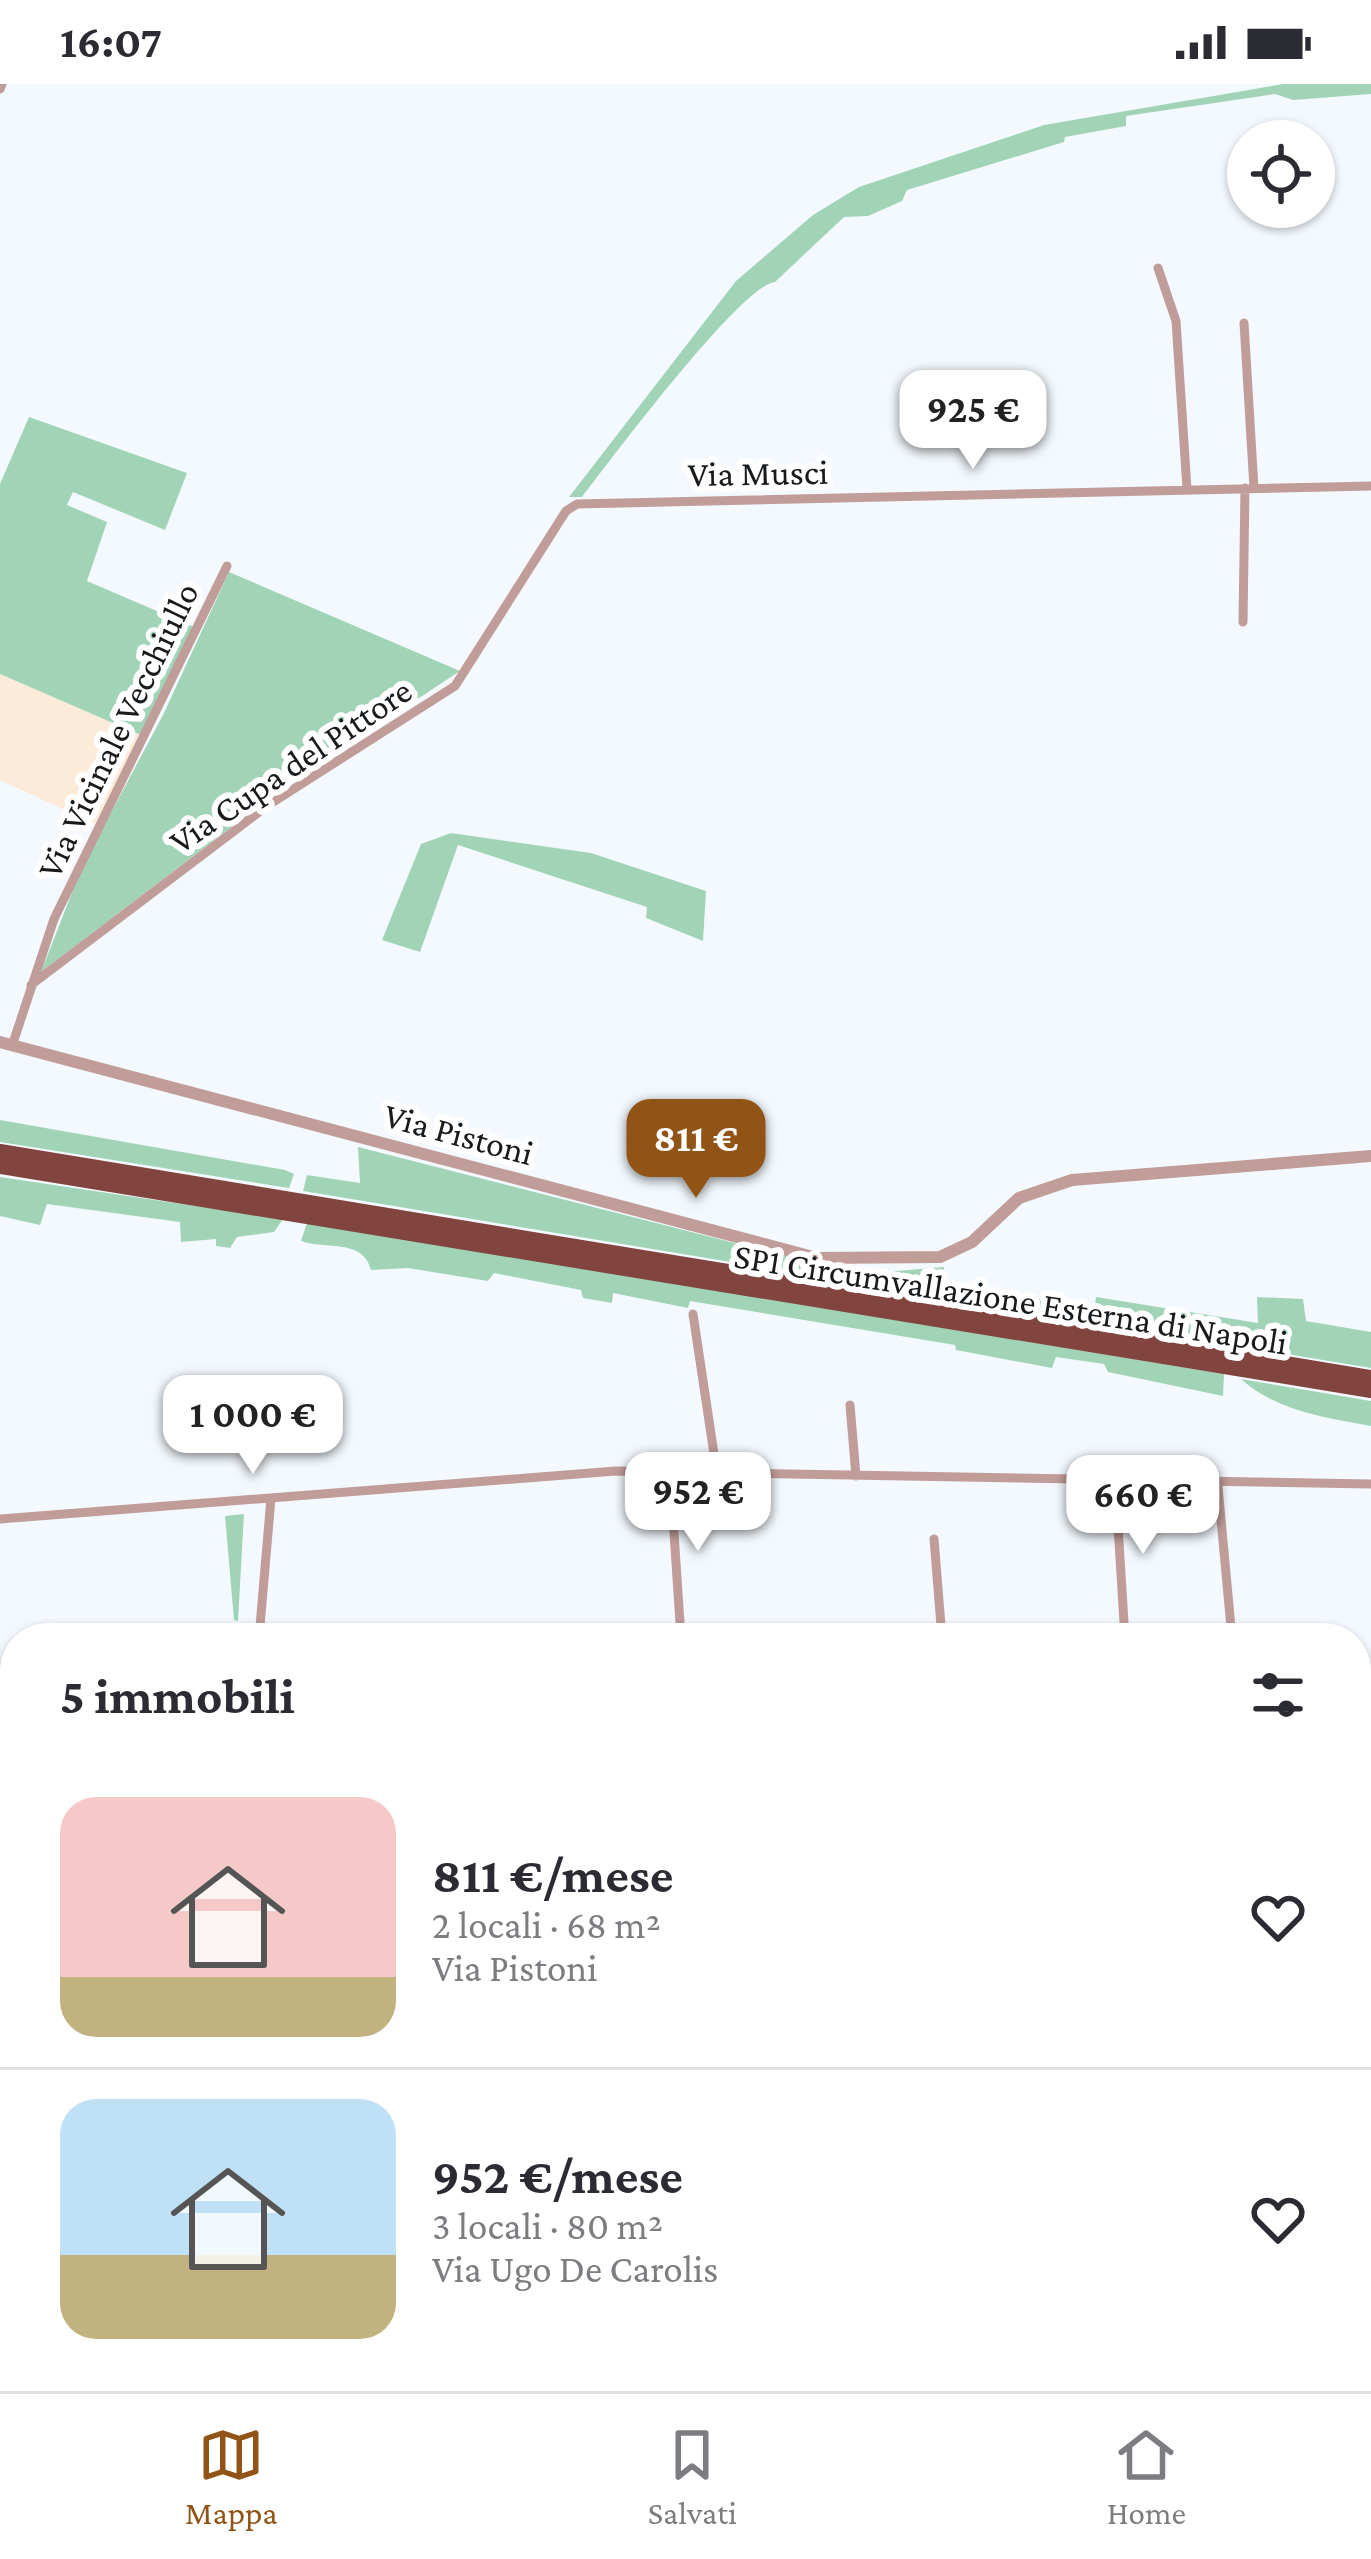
<!DOCTYPE html>
<html lang="it">
<head>
<meta charset="utf-8">
<style>
  body { margin:0; font-family:"Crimson Pro",serif; background:#f7f7f7; color:#2b2b33; height:100vh; display:flex; flex-direction:column; font-size:45px; white-space:nowrap }
  * { box-sizing:border-box; margin:0 }
  p { font-size:39px; color:#7c7c81 }
  .icon { flex:none; width:66px; height:66px; fill:none; stroke:currentColor; stroke-width:2; stroke-linecap:round; stroke-linejoin:round }
  .map { position:relative; flex:1; overflow:hidden }
  .drawer { position:absolute; left:0px; top:1539px; width:1371px; height:768px; display:flex; flex-direction:column; background:#fff; border-radius:48px 48px 0 0; box-shadow:0 3px 9px #0004 }
  .drawer>* { flex:none }
  .buttons { position:absolute; left:1227px; top:36px; display:grid; gap:24px }
  .buttons a { display:grid; place-items:center; width:108px; height:108px; border-radius:50%; background:#fff; box-shadow:0 3px 9px #0004; font-size:60px }
  .price { position:absolute; translate:-50% -102px; padding:0 27px; border-radius:24px; background:#fff; color:#222; font-size:39px; line-height:78px; filter:drop-shadow(0 3px 6px #0008) }
  .price::after { content:''; position:absolute; left:50%; top:72px; width:36px; height:27px; margin-left:-18px; background:inherit; clip-path:polygon(0 0,100% 0,50% 100%) }
  .price.on { background:#915416; color:#fff }
  ul { padding:0; list-style:none }
  li { display:flex; align-items:center; gap:36px; height:300px; padding:0 60px }
  li+li { border-top:3px solid #e1e1e2 }
  li span { display:grid; place-items:center; flex:none; width:336px; height:240px; border-radius:36px; color:#555 }
  li>.icon { margin-inline-start:auto }
  span .icon { width:144px; height:144px; fill:#fffc; stroke-width:1 }
  li b { font-size:51px }
  h2 { display:flex; justify-content:space-between; align-items:center; height:144px; padding:0 60px; font-size:51px }
  .status { display:flex; justify-content:space-between; align-items:center; height:84px; padding:0 60px; background:#fff; direction:ltr }
  .status svg { height:33px; fill:currentColor }
  .menu { display:flex; justify-content:space-around; align-items:center; height:168px; border-top:3px solid #e1e1e2; background:#fff; font-size:33px; color:#7c7c81 }
  .menu a { display:grid; justify-items:center; gap:6px }
  .menu .on { color:#915416 }
  .map>svg:first-child { display:block }
</style>
</head>
<body>
<div class="status"><b>16:07</b><svg viewBox="0 0 49 12"><path d="M0 12V9h3v3zM5 12V6h3v6zM10 12V3h3v9zM15 12V0h3v12zM26 1h20v11H26zM47 4h2v5h-2z"/></svg></div>
<div class="map">
<svg width="1371" height="2307" viewBox="0 0 1371 2307">
  <rect width="100%" height="100%" fill="#f3f9fe"/>
  <!-- industrial -->
  <path fill="#fdebda" d="M0,590L143,652L95,740L0,696Z"/>
  <!-- green -->
  <path fill="#a1d4b7" d="M1283,0H1371V10L1293,16L1275,10L1126,32V42L1065,53L1064,58L907,106L902,117L868,132L844,133L775,198C741,201 609,378 582,413H569L736,197L813,131L859,103L1044,41Z
    M29,333L187,389L165,446L73,408L67,421L107,438L87,497L194,543L143,652L0,590V400Z
    M229,488L460,587L287,701L41,888L82,783L163,631Z
    M451,749L591,769L706,807L703,857L646,834L647,823L458,761L420,868L382,856L421,760Z
    M0,1036L285,1086L294,1090L289,1104L0,1058Z
    M358,1063L817,1180L885,1188L944,1183L945,1202L1095,1221L1096,1213L1258,1239L1257,1213L1303,1215L1306,1237L1371,1248V1284L303,1107L307,1091L360,1099Z
    M0,1093L283,1135L274,1148L237,1153L230,1164L216,1162V1155L181,1158L180,1138L47,1120L40,1141L0,1132Z
    M307,1139L1224,1290L1223,1312L1108,1288L1104,1280L1056,1273L1052,1284L956,1266L955,1261L690,1217L688,1224L613,1209L612,1219L583,1214L581,1206L494,1189L488,1197L408,1184L371,1186C363,1154 326,1166 301,1157Z
    M1241,1295L1371,1317V1342C1321,1333 1277,1327 1241,1295Z
    M244,1430L238,1537L234,1536L225,1432Z
    M321,2292H429L428,2307H324Z"/>
  <g fill="none" stroke-linecap="round" stroke-linejoin="round">
    <!-- minor -->
    <path stroke="#c19d99" stroke-width="9" d="M0,5L2,0
      M1158,184L1176,237L1187,405
      M1244,239L1254,404
      M1243,538L1245,404
      M31,901L267,722L455,602L566,427L577,420L1371,402
      M12,962L54,835L227,482
      M693,1230L717,1390
      M850,1321L856,1392
      M670,1389L681,1554
      M1115,1394L1125,1554
      M1218,1403L1232,1554
      M0,1435L616,1387L1371,1400
      M934,1455L942,1554
      M259,1554L271,1414
      M1356,1597L1371,1592
      M0,1658L15,1657
      M0,2039L15,2036
      M1356,2047L1371,2037
      M271,2292L273,2307
      M305,2292L307,2307
      M468,2292V2307
      M553,2292V2307
      M635,2292L636,2307
      M728,2292L729,2307
      M1289,2292L1292,2307
      M92,2296L120,2292
      M1138,2307L1142,2292"/>
    <!-- tertiary -->
    <path stroke="#c19d99" stroke-width="12" d="M0,958L817,1174L940,1173L972,1158L1019,1114L1072,1096L1371,1072
      M0,2288L12,2307"/>
    <!-- trunk -->
    <path stroke="#82443e" stroke-width="16" d="M0,1068L1371,1294
      M0,1082L1371,1306"/>
  </g>
  <g text-anchor="middle" stroke-width="12" stroke-linejoin="round" paint-order="stroke">
    <!-- street labels -->
    <g font-size="36" fill="#181b1e" stroke="#fff">
      <text transform="translate(758 388) rotate(-1)" y="13">Via Musci</text>
      <text transform="translate(117 646) rotate(-64)" y="13">Via Vicinale Vecchiullo</text>
      <text transform="translate(290 681) rotate(-34)" y="13">Via Cupa del Pittore</text>
      <text transform="translate(459 1049) rotate(15)" y="13">Via Pistoni</text>
      <text transform="translate(1011 1214) rotate(9)" y="13">SP1 Circumvallazione Esterna di Napoli</text>
    </g>
  </g>
</svg>
<div class="buttons">
<a><svg class="icon" aria-label="locate" viewBox="0 0 24 24"><circle cx="12" cy="12" r="6"/><path d="M12 2v4M12 18v4M2 12h4M18 12h4"/></svg></a>
</div>
<b class="price" style="left:973px;top:388px">925 €</b>
<b class="price on" style="left:696px;top:1117px">811 €</b>
<b class="price" style="left:253px;top:1393px">1 000 €</b>
<b class="price" style="left:698px;top:1470px">952 €</b>
<b class="price" style="left:1143px;top:1473px">660 €</b>
<section class="drawer">
<h2>5 immobili<svg class="icon" aria-label="filters" viewBox="0 0 24 24"><path d="M4 7h16M4 17h16"/><circle cx="9" cy="7" r="2"/><circle cx="15" cy="17" r="2"/></svg></h2>
<ul>
<li><span style="background:linear-gradient(#f6c9c9 75%,#c2b280 0)"><svg class="icon" aria-label="home" viewBox="0 0 24 24"><path d="M3 11l9-7 9 7M6 9v11h12V9"/></svg></span><div><b>811 €/mese</b><p>2 locali · 68 m²</p><p>Via Pistoni</p></div><svg class="icon" aria-label="heart" viewBox="0 0 24 24"><path d="M12 20l-8-8c-3-5 5-10 8-4 3-6 11-1 8 4z"/></svg></li>
<li><span style="background:linear-gradient(#bfe0f5 65%,#c2b280 0)"><svg class="icon" aria-label="home" viewBox="0 0 24 24"><path d="M3 11l9-7 9 7M6 9v11h12V9"/></svg></span><div><b>952 €/mese</b><p>3 locali · 80 m²</p><p>Via Ugo De Carolis</p></div><svg class="icon" aria-label="heart" viewBox="0 0 24 24"><path d="M12 20l-8-8c-3-5 5-10 8-4 3-6 11-1 8 4z"/></svg></li>
</ul>
</section>
</div>
<nav class="menu">
<a class="on"><svg class="icon" aria-label="map" viewBox="0 0 24 24"><path d="M3 6l6-2 6 2 6-2v14l-6 2-6-2-6 2zM9 4v14M15 6v14"/></svg>Mappa</a>
<a><svg class="icon" aria-label="saved" viewBox="0 0 24 24"><path d="M7 4h10v16l-5-4-5 4z"/></svg>Salvati</a>
<a><svg class="icon" aria-label="home" viewBox="0 0 24 24"><path d="M3 11l9-7 9 7M6 9v11h12V9"/></svg>Home</a>
</nav>
</body>
</html>
